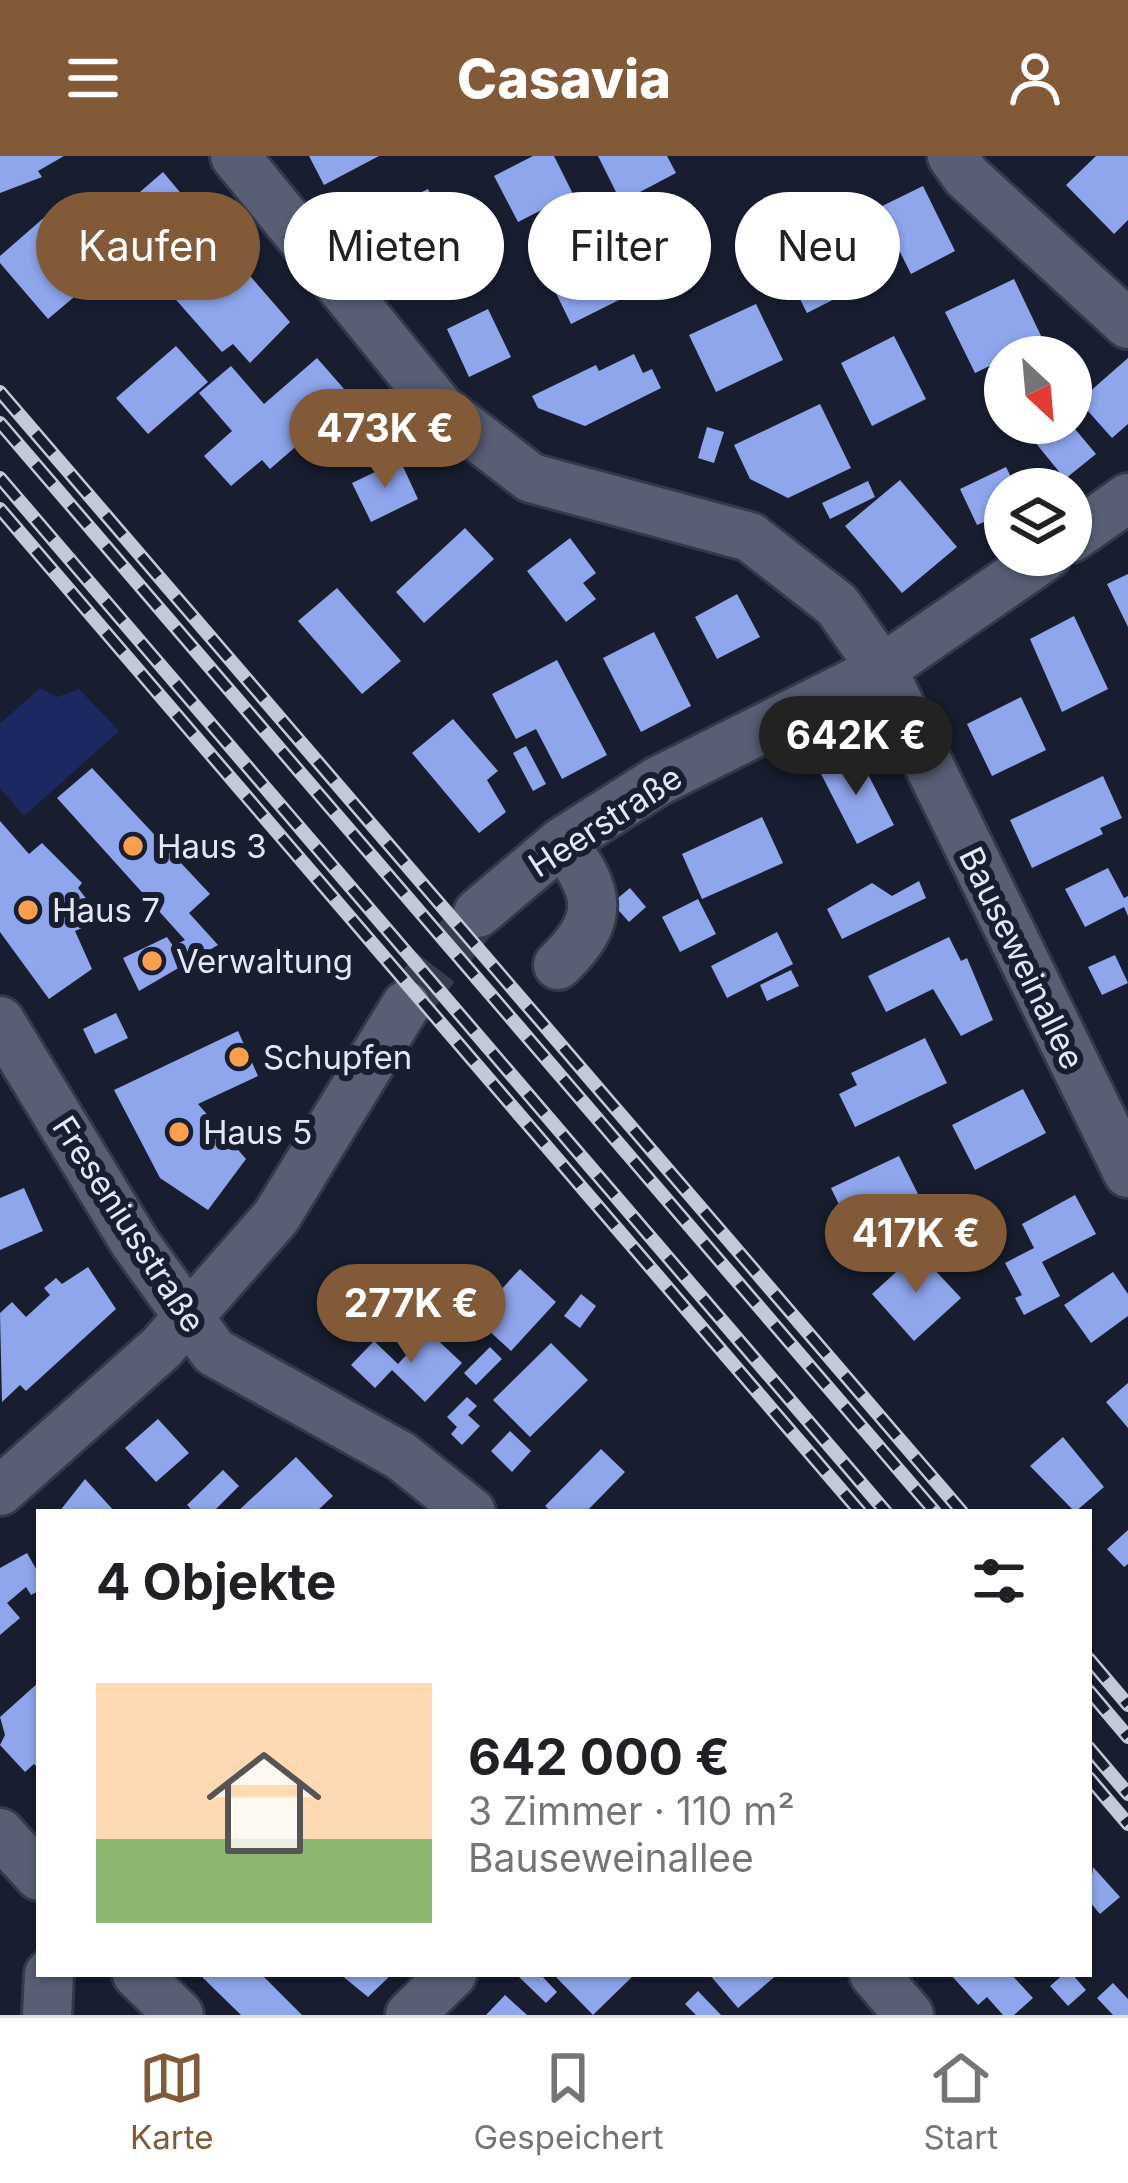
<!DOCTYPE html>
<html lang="de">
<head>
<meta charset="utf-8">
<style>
  body { margin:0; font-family:Inter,sans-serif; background:#f6f6f6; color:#202124; height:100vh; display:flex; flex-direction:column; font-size:45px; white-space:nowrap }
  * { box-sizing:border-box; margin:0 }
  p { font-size:39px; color:#757577 }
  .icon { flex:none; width:66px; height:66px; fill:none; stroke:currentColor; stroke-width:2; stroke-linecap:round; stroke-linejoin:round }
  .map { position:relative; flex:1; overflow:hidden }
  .drawer { position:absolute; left:36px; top:1353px; width:1056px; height:468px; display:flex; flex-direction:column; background:#fff; border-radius:0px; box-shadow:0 3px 9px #0004 }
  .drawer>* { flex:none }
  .banner { position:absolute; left:36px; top:36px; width:1056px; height:108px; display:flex; gap:24px }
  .needle { width:78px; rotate:154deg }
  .fabs { position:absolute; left:984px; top:180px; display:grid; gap:24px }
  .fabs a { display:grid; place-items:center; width:108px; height:108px; border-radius:50%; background:#fff; box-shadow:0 3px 9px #0004; font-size:60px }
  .price { position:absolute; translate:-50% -102px; padding:0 27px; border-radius:42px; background:#825a37; color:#fff; font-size:39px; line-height:78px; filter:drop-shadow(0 3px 6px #0008) }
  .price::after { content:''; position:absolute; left:50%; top:72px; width:36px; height:27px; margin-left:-18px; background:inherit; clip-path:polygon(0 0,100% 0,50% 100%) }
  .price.active { background:#222; color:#fff }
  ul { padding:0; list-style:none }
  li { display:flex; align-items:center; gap:36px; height:300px; padding:0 60px }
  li+li { border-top:3px solid #e0e0e0 }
  li span { display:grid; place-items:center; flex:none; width:336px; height:240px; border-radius:0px; color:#555 }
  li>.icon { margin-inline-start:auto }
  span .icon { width:144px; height:144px; fill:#fffc; stroke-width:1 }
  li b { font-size:51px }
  h2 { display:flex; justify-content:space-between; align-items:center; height:144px; padding:0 60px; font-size:51px }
  .chip { padding:0 42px; border-radius:54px; background:#fff; box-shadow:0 3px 9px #0004; font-size:42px; line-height:108px }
  .chip.active { background:#825a37; color:#fff }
  header { display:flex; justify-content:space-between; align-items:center; height:156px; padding:0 60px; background:#825a37; color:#fff; font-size:54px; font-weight:800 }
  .menu { display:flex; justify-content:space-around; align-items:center; height:168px; border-top:3px solid #e0e0e0; background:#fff; font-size:33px; color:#757577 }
  .menu a { display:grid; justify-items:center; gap:6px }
  .menu .active { color:#825a37 }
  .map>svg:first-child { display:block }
</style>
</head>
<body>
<header><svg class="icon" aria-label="menu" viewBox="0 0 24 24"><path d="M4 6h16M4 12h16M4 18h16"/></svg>Casavia<svg class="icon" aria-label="person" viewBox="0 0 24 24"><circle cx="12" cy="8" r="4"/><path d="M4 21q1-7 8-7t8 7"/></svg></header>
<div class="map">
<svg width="1128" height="1859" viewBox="0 0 1128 1859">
  <rect width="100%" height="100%" fill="#181e30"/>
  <!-- green -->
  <path fill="#1c2862" d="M40,532L57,541L79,533L119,575L24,660L0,632V568Z"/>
  <!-- building -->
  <path fill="#8fa5ec" d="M0,0H64L38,15L42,21L0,37Z
    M309,0H379L324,29Z
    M533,0H554L573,38L518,66L494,20Z
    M598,0H667L676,17L621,46Z
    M1096,0H1128V64L1114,78L1066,29Z
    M163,16L195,54L150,92L118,55Z
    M923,30L955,95L911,118L878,52Z
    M428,33L460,100L403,127L371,61Z
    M47,59L99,120L48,163L0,107V100Z
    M845,82L868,126L807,157L785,113Z
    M224,90L290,166L250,207L233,188L222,196L170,137Z
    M601,109L619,144L571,168L554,133Z
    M1014,123L1043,184L975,217L945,156Z
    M756,148L783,204L716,236L689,179Z
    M488,153L511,201L469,221L447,173Z
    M894,180L926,243L872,270L841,207Z
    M176,190L208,226L148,278L116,242Z
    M634,198L643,217L652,213L661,232L585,270L538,252L532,240L596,209L599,215Z
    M317,202L365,257L338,280L332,273L307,295L300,287L270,313L262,304L231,330L204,300L232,275L199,237L231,210L264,248Z
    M1128,202V268L1112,282L1079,245Z
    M820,248L851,312L788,342L750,323L734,289Z
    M1047,267H1070L1096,298L1065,323L1030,280Z
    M377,269L385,286L331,311L323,294Z
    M707,271L724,276L714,307L698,302Z
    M400,304L418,343L371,366L352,327Z
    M1006,311L1017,333H1005V357L977,369L960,333Z
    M900,324L957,391L902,437L845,370Z
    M868,325L875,341L830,363L822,347Z
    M465,372L494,403L424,467L396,436Z
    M570,382L596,417L583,427L596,443L566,466L527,415Z
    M1128,418V471L1107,428Z
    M337,432L401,505L362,538L298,465Z
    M737,438L760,481L717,503L695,461Z
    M1074,460L1108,533L1062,556L1030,483Z
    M654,476L691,550L641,576L603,502Z
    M557,504L607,599L562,623L536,573L516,583L492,538Z
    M1021,541L1046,594L992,620L967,568Z
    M453,563L498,615L487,624L506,656L479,677L412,597Z
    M526,590L546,628L533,635L513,597Z
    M856,595L894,669L857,688L819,614Z
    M92,612L210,738L189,757L218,789L139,835L123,802L167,781L173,790L185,784L57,642Z
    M1103,620L1122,662L1100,672L1103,678L1032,712L1010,664Z
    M762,661L783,707L702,743L682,698Z
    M0,665L29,698L42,687L82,727L78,732L102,763L75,775L92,813L49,843L0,776Z
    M1108,712L1124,742L1128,740V760L1124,751L1085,771L1065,733Z
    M919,725L926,742L842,783L827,753L872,727L892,740Z
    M630,732L646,751L629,766L612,747Z
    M698,743L716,778L680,796L662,761Z
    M777,776L793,808L727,842L711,810Z
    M949,781L961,805L967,802L993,864L961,880L933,833L886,856L868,820Z
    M1115,799L1128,827L1102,839L1088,811Z
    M791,814L799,830L767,845L760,829Z
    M116,857L128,882L95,898L83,873Z
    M238,875L258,920L198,948L246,1003L208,1054L160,1022L114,934Z
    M925,882L947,927L855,971L839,938L857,929L851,917Z
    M1023,933L1046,977L975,1014L952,969Z
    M899,1000L919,1040L851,1073L831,1032Z
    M24,1032L43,1075L0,1094V1042Z
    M1075,1039L1096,1078L1042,1106L1060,1140L1024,1159L1015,1142L1022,1139L1005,1107L1034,1092L1022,1068Z
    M918,1096L961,1142L914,1185L872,1138Z
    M88,1111L116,1153L26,1235L20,1229L2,1246L0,1157L12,1146L26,1161L50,1139L44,1132L56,1122L62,1128Z
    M520,1113L556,1146L511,1195L475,1162Z
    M1113,1116L1128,1138V1160L1091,1187L1064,1149Z
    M581,1138L596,1150L580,1172L564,1160Z
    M428,1175L462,1207L425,1246L392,1214L375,1232L351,1209L374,1185L398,1208Z
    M551,1187L588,1224L530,1281L493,1244Z
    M490,1191L502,1203L476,1229L464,1217Z
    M1128,1227V1272L1106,1246Z
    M467,1241L477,1250L468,1259L480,1270L462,1289L451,1278L457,1271L447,1261Z
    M158,1263L189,1297L156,1326L125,1292Z
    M510,1275L531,1295L512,1316L491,1295Z
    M1063,1281L1104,1331L1075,1356L1030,1310Z
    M601,1293L625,1316L586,1356H552L545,1350Z
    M296,1301L333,1340L316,1356H237Z
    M223,1314L239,1330L213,1356H194L187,1349Z
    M85,1323L115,1356H59Z
    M1128,1374V1408L1124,1411L1107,1393Z
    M27,1397L39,1418V1435L31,1439L26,1431L7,1447L20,1462L0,1479V1412Z
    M39,1526V1613L34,1608L25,1616L0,1589L5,1579L0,1561Z
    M1093,1711L1120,1741L1100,1758L1089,1745Z
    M261,1818L302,1859H241L201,1820Z
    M340,1818H392L368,1841Z
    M516,1818H540L557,1836L546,1847Z
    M553,1818H635L593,1859Z
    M709,1818H778L738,1852Z
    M950,1818H1011L1033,1842L1014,1859H1003L987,1841L978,1849Z
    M1064,1818H1072L1086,1834L1068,1850L1050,1830Z
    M1113,1827L1128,1843V1859H1113L1097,1842Z
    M698,1835L721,1859H696L685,1848Z
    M505,1839L527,1859H486Z"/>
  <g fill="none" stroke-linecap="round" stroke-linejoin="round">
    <!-- minor-tunnel -->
    <path stroke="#373c4e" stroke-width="48" stroke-dasharray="48 24" stroke-linecap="butt" d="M406,849L478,757"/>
    <!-- minor casing -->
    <g stroke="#353848" stroke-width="54">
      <path id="minor" d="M235,0L440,252L531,322L750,381L837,449L882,513L1128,1017
        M952,0L966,20L1128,168
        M1071,382L1128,342
        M478,757L562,686L658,625L882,513L1047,399
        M558,809C606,763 600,736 562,686
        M0,865L135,1087L214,1196L401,1300L471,1356
        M0,1335L161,1192L276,1061L406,849
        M0,1677L39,1720
        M137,1818L179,1859
        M874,1818L909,1859
        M47,1859L49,1818
        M410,1859L452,1818"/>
    </g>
    <!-- minor -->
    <use href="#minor" stroke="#585f75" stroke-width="48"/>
    <!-- rail casing -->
    <g stroke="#c4c9d7" stroke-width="14">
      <path id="rail" d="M0,236L962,1356
        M0,267L935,1356
        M0,322L886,1356
        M0,353L860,1356
        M1089,1503L1128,1549
        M1089,1535L1128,1581
        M1089,1592L1128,1638
        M1089,1622L1128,1668"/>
    </g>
    <!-- rail -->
    <use href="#rail" stroke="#181e30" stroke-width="9" stroke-dasharray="27" stroke-linecap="butt"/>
  </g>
  <!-- markers -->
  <g fill="#fa9f4e" stroke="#181e30" stroke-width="4.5">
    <circle cx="133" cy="690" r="12"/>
    <circle cx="28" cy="754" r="12"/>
    <circle cx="152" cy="805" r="12"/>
    <circle cx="239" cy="901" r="12"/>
    <circle cx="179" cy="976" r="12"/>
  </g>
  <g text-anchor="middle" stroke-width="12" stroke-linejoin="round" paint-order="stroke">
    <!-- street labels -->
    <g font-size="33" fill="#e4e8f5" stroke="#181e30">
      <text transform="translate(605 665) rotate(-33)" y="12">Heerstraße</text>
      <text transform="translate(1022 802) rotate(64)" y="12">Bauseweinallee</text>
      <text transform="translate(129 1068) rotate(57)" y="12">Freseniusstraße</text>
    </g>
    <!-- poi labels -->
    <g font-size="33" fill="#e4e8f5" stroke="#181e30" text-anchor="start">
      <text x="157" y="702">Haus 3</text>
      <text x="52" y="766">Haus 7</text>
      <text x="176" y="817">Verwaltung</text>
      <text x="263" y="913">Schupfen</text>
      <text x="203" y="988">Haus 5</text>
    </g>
  </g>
</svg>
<div class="fabs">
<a><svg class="needle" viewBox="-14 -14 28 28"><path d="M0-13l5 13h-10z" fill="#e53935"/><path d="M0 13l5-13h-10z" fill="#757577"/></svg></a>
<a><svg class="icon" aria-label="layers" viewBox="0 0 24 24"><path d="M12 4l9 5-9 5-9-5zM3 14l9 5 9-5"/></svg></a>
</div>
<b class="price" style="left:385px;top:335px">473K €</b>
<b class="price active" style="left:856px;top:642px">642K €</b>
<b class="price" style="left:916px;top:1140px">417K €</b>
<b class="price" style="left:411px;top:1210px">277K €</b>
<div class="banner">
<a class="chip active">Kaufen</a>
<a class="chip">Mieten</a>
<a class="chip">Filter</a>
<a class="chip">Neu</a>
</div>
<section class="drawer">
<h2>4 Objekte<svg class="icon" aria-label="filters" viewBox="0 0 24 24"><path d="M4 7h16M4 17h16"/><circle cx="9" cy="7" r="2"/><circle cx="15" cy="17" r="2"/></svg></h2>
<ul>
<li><span style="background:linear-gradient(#ffd9b3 65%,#8fb573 0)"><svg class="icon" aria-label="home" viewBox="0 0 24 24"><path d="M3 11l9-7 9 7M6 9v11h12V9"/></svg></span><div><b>642 000 €</b><p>3 Zimmer · 110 m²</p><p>Bauseweinallee</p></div></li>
</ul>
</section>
</div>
<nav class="menu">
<a class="active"><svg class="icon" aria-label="map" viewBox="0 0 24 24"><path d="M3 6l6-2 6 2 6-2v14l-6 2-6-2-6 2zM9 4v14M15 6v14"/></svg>Karte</a>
<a><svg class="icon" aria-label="saved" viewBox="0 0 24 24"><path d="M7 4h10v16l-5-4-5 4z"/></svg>Gespeichert</a>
<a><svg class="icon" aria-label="home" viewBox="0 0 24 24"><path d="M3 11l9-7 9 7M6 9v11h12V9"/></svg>Start</a>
</nav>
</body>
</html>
